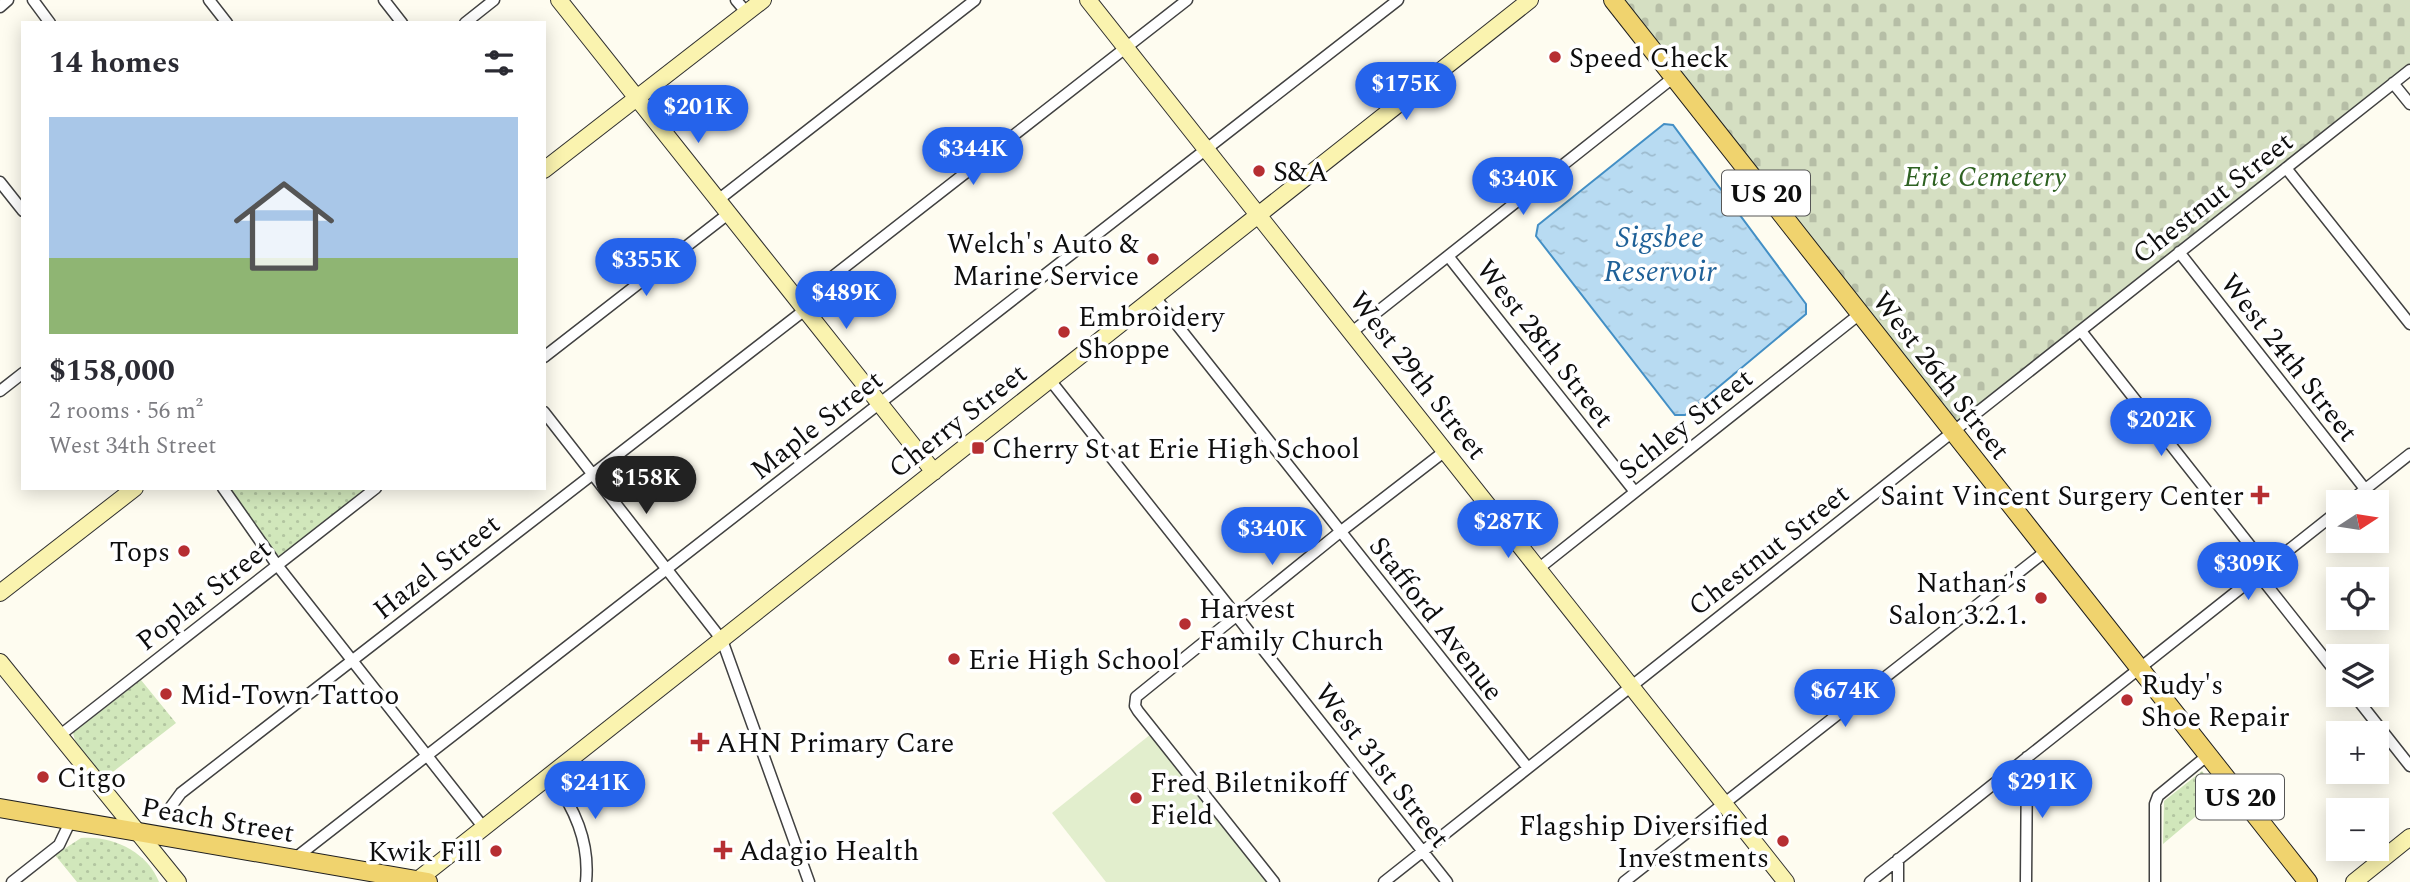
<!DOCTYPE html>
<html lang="en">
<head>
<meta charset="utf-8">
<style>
  body { margin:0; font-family:Spectral,serif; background:#f2f2f3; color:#2b2b33; height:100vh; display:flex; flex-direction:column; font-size:26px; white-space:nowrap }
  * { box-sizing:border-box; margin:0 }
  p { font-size:23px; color:#7c7c81 }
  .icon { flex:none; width:38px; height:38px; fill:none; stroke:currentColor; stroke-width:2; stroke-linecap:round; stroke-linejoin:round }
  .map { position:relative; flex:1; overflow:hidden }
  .side { position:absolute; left:21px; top:21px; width:525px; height:469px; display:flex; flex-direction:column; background:#fff; border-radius:0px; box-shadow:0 4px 18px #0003 }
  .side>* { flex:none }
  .needle { width:46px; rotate:78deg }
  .fabs { position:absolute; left:2326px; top:490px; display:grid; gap:14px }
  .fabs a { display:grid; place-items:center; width:63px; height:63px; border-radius:0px; background:#fff; box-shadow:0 4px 18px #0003; font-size:35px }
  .price { position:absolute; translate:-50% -60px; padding:0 16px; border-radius:24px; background:#2563eb; color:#fff; font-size:23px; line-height:46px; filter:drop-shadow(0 2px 4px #0008) }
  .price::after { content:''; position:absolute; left:50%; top:42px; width:21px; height:16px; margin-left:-10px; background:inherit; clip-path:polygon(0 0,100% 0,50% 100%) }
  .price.current { background:#222; color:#fff }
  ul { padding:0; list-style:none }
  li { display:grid; align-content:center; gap:14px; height:371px; padding:0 28px }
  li+li { border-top:2px solid #e1e1e2 }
  li span { display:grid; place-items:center; height:217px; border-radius:0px; color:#555 }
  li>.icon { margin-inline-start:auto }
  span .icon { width:126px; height:126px; fill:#fffc; stroke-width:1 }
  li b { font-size:30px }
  h2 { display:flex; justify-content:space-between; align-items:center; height:84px; padding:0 28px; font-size:30px }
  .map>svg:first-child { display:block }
</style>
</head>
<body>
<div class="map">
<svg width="2410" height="882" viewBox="0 0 2410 882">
  <defs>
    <pattern id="grass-dots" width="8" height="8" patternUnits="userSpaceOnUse" patternTransform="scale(1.75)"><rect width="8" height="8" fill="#d1e7bb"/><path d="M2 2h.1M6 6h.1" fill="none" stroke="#b2c5a0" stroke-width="1.8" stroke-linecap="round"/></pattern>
    <pattern id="cemetery-stones" width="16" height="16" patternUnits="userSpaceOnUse" patternTransform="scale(1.75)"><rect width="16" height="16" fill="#d5dfc2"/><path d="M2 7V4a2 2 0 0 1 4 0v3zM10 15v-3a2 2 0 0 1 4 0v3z" fill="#b6bea6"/></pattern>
    <pattern id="water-ripples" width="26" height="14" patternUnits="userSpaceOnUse" patternTransform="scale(1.75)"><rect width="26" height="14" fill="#b8dbf2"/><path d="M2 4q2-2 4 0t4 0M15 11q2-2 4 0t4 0" fill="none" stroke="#9dbbce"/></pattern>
  </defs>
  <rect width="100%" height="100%" fill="#fefcf0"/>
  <!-- grass -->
  <path fill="url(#grass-dots)" d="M228,488H369L280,556L271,551Z
    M141,680L176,723L105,778L76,744L73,733Z
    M2202,771L2221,795L2163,844L2164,801Z
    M81,838C112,835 148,852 159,882H77L55,855Z"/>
  <!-- cemetery -->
  <path fill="url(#cemetery-stones)" d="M1622,0H2410V64L2164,257L2129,289L1956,422Z"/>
  <!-- pitch -->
  <path fill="#e2eecd" d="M1151,734L1268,882H1106L1052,813Z"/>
  <!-- water -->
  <path fill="url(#water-ripples)" stroke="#438fc5" stroke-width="2" d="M1664,124L1673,125L1806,304V314L1685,415H1675L1536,236L1538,225Z"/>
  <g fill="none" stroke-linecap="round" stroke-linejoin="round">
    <!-- street casing -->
    <g stroke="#414141" stroke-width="13">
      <path id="street" d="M33,0L50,23
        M209,0L227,23
        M384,0L402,23
        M736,0L747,13
        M0,7L8,0
        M465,23L494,0
        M2393,83L2410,104
        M2286,168L2410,324
        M0,182L23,211
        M718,200L975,0
        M2179,252L2365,489
        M1448,256L1635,492
        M1155,297L1528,768
        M800,302L1187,0
        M2081,331L2267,567
        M1352,332L1674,77
        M544,357L728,214
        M1050,380L1447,882
        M0,391L23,373
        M544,412L722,640L809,882
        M223,488L277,565L484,828
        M2349,502L2410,454
        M1538,569L1861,313
        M2258,574L2338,675
        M2354,695L2410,766
        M59,736L376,488
        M551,775C574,808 590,841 586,882
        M167,812L181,793L806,309
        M294,859L1398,0
        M1898,859V882
        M12,882L59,845L71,820
        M1274,882L1138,711L1135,706L1136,697L1340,532L1445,451
        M1384,882L2410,70
        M1624,882L2046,551
        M1870,882L2338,511
        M2026,882L2027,757
        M2155,882V804L2158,796L2208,755"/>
    </g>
    <!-- secondary casing -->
    <g stroke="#303030" stroke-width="18">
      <path id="secondary" d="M559,0L934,472
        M1088,0L1786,882
        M544,170L763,0
        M0,593L135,488
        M0,662L178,882
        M415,882L1530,0
        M2354,882L2410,837"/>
    </g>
    <!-- primary casing -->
    <g stroke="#1f1f1f" stroke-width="20">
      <path id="primary" d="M1613,0L2308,882
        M0,808L428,882"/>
    </g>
    <!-- street -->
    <use href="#street" stroke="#fff" stroke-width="10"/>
    <!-- secondary -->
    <use href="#secondary" stroke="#faf3af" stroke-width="16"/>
    <!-- primary -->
    <use href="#primary" stroke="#f0d36e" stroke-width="18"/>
  </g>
  <!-- markers -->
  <g fill="#b62e32" stroke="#fff" stroke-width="2.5">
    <circle cx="1555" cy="57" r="7"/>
    <circle cx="1259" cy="171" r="7"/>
    <circle cx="1153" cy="259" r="7"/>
    <circle cx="1064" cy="332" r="7"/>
    <rect x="971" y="441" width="14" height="14" rx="3.5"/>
    <path d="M2256.5 484.5h7v7h7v7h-7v7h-7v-7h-7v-7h7z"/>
    <circle cx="184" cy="551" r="7"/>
    <circle cx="2041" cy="598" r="7"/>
    <circle cx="1185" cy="624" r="7"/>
    <circle cx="954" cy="659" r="7"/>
    <circle cx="166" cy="694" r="7"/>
    <circle cx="2127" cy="700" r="7"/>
    <path d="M696.5 731.5h7v7h7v7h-7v7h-7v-7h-7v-7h7z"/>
    <circle cx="43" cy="777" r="7"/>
    <circle cx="1136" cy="798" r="7"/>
    <circle cx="1783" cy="841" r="7"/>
    <path d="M719.5 839.5h7v7h7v7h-7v7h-7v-7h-7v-7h7z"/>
    <circle cx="496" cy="851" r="7"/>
  </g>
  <g text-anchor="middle" stroke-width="7" stroke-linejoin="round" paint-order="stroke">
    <!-- shield labels -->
    <g fill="#fff" stroke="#565656" stroke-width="2">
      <rect x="1722" y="170.5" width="88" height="45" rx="5"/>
      <rect x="2196" y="774.5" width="88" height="45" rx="5"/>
    </g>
    <g font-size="26" font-weight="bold" fill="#0e0e0e">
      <text x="1766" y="202">US 20</text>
      <text x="2240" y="806">US 20</text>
    </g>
    <!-- poi labels -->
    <g font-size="28" fill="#0e0e0e" stroke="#fff" text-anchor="start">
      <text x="1569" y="67">Speed Check</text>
      <text x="1273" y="181">S&amp;A</text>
      <text x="1139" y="253" text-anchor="end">Welch's Auto &amp;<tspan x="1139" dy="32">Marine Service</tspan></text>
      <text x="1078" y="326">Embroidery<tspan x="1078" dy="32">Shoppe</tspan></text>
      <text x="992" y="458">Cherry St at Erie High School</text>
      <text x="2244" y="505" text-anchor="end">Saint Vincent Surgery Center</text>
      <text x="170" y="561" text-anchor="end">Tops</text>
      <text x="2027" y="592" text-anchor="end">Nathan's<tspan x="2027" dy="32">Salon 3.2.1.</tspan></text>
      <text x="1199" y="618">Harvest<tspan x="1199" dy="32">Family Church</tspan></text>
      <text x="968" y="669">Erie High School</text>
      <text x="2141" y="694">Rudy's<tspan x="2141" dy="32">Shoe Repair</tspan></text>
      <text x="180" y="704">Mid-Town Tattoo</text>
      <text x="716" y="752">AHN Primary Care</text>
      <text x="57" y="787">Citgo</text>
      <text x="1150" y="792">Fred Biletnikoff<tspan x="1150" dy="32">Field</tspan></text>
      <text x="1769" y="835" text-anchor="end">Flagship Diversified<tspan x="1769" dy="32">Investments</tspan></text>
      <text x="739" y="860">Adagio Health</text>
      <text x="482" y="861" text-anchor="end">Kwik Fill</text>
    </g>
    <!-- park labels -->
    <g font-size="28" font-style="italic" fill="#2e6222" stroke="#fff">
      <text x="1985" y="186">Erie Cemetery</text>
    </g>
    <!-- street labels -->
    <g font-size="28" fill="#0e0e0e" stroke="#fff">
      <text transform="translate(2212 197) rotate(-38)" y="10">Chestnut Street</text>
      <text transform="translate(1546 343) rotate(52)" y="10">West 28th Street</text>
      <text transform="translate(2290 357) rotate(52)" y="10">West 24th Street</text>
      <text transform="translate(1419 375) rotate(52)" y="10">West 29th Street</text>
      <text transform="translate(1942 375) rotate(52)" y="10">West 26th Street</text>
      <text transform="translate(957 420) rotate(-38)" y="10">Cherry Street</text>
      <text transform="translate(1685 423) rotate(-38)" y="10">Schley Street</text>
      <text transform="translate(816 424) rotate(-38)" y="10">Maple Street</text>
      <text transform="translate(1768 549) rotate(-38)" y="10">Chestnut Street</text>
      <text transform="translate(436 566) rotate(-38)" y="10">Hazel Street</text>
      <text transform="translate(203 594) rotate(-38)" y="10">Poplar Street</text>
      <text transform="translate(1437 618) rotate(52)" y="10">Stafford Avenue</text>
      <text transform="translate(1383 765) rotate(52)" y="10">West 31st Street</text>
      <text transform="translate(218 819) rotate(10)" y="10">Peach Street</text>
    </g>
    <!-- water labels -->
    <g font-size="30" font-style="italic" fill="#1f6198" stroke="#fff">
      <text x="1660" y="247">Sigsbee<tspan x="1660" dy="34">Reservoir</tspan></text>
    </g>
  </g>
</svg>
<div class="fabs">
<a><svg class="needle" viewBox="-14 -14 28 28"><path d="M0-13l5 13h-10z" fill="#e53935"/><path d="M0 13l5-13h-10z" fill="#7c7c81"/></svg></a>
<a><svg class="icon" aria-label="locate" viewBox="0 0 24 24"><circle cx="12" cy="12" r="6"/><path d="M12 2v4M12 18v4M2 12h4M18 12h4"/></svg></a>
<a><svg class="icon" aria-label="layers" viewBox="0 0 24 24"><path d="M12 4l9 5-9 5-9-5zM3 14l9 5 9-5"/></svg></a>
<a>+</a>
<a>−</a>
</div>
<b class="price" style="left:1406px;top:122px">$175K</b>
<b class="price" style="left:698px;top:145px">$201K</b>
<b class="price" style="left:973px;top:187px">$344K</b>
<b class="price" style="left:1523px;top:217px">$340K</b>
<b class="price" style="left:646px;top:298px">$355K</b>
<b class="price" style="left:846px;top:331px">$489K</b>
<b class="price" style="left:2161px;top:458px">$202K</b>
<b class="price current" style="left:646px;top:516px">$158K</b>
<b class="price" style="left:1508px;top:560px">$287K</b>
<b class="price" style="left:1272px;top:567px">$340K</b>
<b class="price" style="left:2248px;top:602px">$309K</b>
<b class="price" style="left:1845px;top:729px">$674K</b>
<b class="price" style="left:2042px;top:820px">$291K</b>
<b class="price" style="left:595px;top:821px">$241K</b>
<section class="side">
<h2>14 homes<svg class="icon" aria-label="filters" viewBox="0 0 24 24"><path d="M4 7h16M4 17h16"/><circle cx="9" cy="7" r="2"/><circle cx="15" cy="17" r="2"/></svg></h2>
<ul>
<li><span style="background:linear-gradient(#a9c7e8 65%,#8fb573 0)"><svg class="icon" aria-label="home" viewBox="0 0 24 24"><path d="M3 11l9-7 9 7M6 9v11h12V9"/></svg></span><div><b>$158,000</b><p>2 rooms · 56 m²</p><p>West 34th Street</p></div></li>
</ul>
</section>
</div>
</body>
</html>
